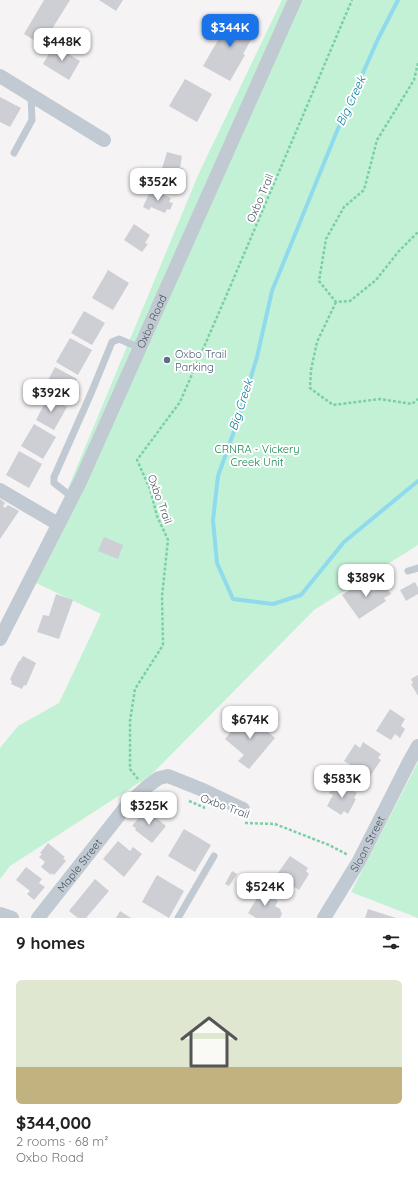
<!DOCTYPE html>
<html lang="en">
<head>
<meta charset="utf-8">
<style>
  body { margin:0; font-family:Quicksand,sans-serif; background:#f2f2f2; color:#222; height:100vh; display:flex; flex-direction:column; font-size:15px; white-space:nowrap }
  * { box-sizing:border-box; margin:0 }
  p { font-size:13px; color:#767676 }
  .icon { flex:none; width:22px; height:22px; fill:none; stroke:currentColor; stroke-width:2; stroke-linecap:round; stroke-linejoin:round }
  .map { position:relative; height:918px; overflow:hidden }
  .panel { display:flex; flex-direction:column; background:#fff; flex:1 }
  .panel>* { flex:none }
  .price { position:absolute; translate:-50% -34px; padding:0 9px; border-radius:8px; background:#fff; color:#222; font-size:13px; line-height:26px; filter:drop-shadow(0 1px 2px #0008) }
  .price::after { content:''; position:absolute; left:50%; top:24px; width:12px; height:9px; margin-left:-6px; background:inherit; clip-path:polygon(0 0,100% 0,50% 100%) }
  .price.on { background:#1a73e8; color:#fff }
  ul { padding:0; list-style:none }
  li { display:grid; align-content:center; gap:8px; height:212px; padding:0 16px }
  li+li { border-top:1px solid #e0e0e0 }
  li span { display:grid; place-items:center; height:124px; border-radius:6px; color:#555 }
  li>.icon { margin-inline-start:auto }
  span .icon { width:72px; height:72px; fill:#fffc; stroke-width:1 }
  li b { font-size:17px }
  h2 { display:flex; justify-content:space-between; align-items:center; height:48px; padding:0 16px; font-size:17px }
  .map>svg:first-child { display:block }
</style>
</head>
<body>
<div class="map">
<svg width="418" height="918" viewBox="0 0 418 918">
  <rect width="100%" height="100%" fill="#f5f3f3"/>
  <!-- green -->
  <path fill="#c3f1d5" d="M282,0H418V545L314,610L151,775L10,866L0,879V748L18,726L59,703L101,614L30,580L199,173Z
    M418,762V918L351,892Z"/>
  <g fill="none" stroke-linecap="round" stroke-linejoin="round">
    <!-- stream -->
    <path stroke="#90daee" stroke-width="4" d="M398,0L378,39L337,131L272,291L257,357L237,423L218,476L213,520L217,563L233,599L273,604L301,595L344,542L418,481"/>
  </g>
  <!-- building -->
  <path fill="#cdcfd5" d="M44,0H70L42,45L24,34Z
    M99,0H123L116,11Z
    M230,14L257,29L243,54L245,55L230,81L203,66L218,40L216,39Z
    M54,45L65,52L68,47L73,50L70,55L80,61L69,80L43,64Z
    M185,79L212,94L197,122L169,106Z
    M0,97L21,108L10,127L0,122Z
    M167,152L182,156L180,168H183L181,176L177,175L176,179L160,175Z
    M151,189L171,198L169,202L173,203L170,210L167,209L165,213L151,207L149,210L143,207Z
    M134,224L150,235L145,243L148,244L142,252L124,240Z
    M108,270L129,283L113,310L92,298Z
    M84,311L105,323L92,345L71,333Z
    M70,338L92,350L78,375L56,362Z
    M55,367L77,379L65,402L43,390Z
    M48,397L67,407L54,430L36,420Z
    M34,424L56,437L43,459L21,446Z
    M19,451L42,464L29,488L6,475Z
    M0,499L5,503L3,506L5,508L8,505L19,511L0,539Z
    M104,537L123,545L118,559L98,551Z
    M366,580L373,591L384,584L391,594L384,598L386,601L359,619L342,595Z
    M415,582L418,588V594L406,601L400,590Z
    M56,594L73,600L59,639L37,632L43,615L49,616Z
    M23,656L36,663L26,686L24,685L22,689L11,684L12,682L10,679L19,661H20Z
    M418,675V696L411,684L413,683L411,679Z
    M390,709L405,719L401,726L405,729L400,738L395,734L391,740L376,731Z
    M245,716L255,725L260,719L268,726L267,731L275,738L249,769L238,761L244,755L225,739Z
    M363,742L381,754L378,758L381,760L366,782L353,773L356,768L344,761L355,744L360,748Z
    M335,783L339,786L341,783L357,793L354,798L356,799L348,814L344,811L341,815L327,806L333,795L329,793Z
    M147,808L149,813H150L166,826L152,843L135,830L136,828L132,826Z
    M184,829L211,845L195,872L168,856Z
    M118,841L130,851L133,847L142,854L124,877L103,859Z
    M48,843L65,857L63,858L66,861L54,875L52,873L51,875L41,867L45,862L39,857L42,854L40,853Z
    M290,856L308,868L306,871L309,874L299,890L295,887L293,889L275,877Z
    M26,867L42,879L39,883L45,887L34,900L27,894L30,891L16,880Z
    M232,871L237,874L229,886L225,884Z
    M157,875L184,891L169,918L142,902Z
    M95,879L109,891L86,918H78L69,911Z
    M262,890L278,901L275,906L280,909L282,914L280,918H256L248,913Z
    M368,909L396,918H365Z
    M120,911L131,918H116Z"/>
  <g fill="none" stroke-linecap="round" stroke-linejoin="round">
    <!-- path -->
    <path stroke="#7ad0a6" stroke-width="2.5" stroke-dasharray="3 2" stroke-linecap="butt" d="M418,63L414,80L377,140L364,190L344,207L326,239L319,281L336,302L350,301L376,280L399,251L418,232
      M336,302L317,342L311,370L310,388L333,405L380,399L412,404L418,399
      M138,779L130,769V721L135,689L163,645L162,596L168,540L157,516L150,489L137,460L180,402L227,294L352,0
      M189,801L205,808
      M245,823L275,824L329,845L348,855"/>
    <!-- service -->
    <path stroke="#c1cad2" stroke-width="7" d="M14,153L32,120L31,96
      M72,497L54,483V477L92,391L112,342L119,339L140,348
      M408,571L418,568
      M178,918L214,856"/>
    <!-- minor -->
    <g stroke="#c1cad2" stroke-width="14">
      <path d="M0,76L104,140"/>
      <path d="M0,490L58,524"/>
      <path id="s1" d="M0,639L80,482L295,0"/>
      <path d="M0,914L12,918"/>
      <path id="s2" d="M38,918L128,804L149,785L159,778L168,776L203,790L243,809"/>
      <path id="s3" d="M324,918L359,861L409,762L418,746"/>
    </g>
  </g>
  <!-- markers -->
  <circle fill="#5c6f8a" stroke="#fff" stroke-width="1.5" cx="167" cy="360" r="4"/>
  <g text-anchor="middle" stroke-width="4" stroke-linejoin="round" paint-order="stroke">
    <!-- street labels -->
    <g font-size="11" fill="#4a5661" stroke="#fff">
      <text transform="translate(260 198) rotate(-67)" y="4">Oxbo Trail</text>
      <text dy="4" stroke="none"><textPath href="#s1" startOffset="352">Oxbo Road</textPath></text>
      <text transform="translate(160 499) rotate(70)" y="4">Oxbo Trail</text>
      <text transform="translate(225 806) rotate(20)" y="4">Oxbo Trail</text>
      <text dy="4" stroke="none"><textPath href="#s3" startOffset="86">Sloan Street</textPath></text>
      <text dy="4" stroke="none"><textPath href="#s2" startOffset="67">Maple Street</textPath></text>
    </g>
    <!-- service labels -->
    <g font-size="11" fill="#4e5e75" stroke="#fff" text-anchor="start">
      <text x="175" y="358">Oxbo Trail<tspan x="175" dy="13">Parking</tspan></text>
    </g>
    <!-- park labels -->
    <g font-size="11" fill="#17864f" stroke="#fff">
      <text x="257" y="453">CRNRA - Vickery<tspan x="257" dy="13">Creek Unit</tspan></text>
    </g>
    <!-- water labels -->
    <g font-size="12" font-style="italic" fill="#0c7c9b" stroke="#fff">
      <text transform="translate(351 101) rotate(-65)" y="4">Big Creek</text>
      <text transform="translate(241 405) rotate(-72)" y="4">Big Creek</text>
    </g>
  </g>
</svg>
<b class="price on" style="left:230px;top:48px">$344K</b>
<b class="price" style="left:62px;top:62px">$448K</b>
<b class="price" style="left:158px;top:202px">$352K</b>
<b class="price" style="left:51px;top:413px">$392K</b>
<b class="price" style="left:366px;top:598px">$389K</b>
<b class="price" style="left:250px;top:740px">$674K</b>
<b class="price" style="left:342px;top:799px">$583K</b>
<b class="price" style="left:149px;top:826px">$325K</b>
<b class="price" style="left:265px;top:907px">$524K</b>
</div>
<section class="panel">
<h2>9 homes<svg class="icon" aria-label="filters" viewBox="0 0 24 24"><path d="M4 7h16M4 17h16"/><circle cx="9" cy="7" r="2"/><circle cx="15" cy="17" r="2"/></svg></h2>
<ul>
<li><span style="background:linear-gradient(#dfe7d0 70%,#c2b280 0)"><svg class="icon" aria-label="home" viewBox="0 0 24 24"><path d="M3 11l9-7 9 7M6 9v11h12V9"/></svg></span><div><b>$344,000</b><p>2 rooms · 68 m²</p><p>Oxbo Road</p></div></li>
</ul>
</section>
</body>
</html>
